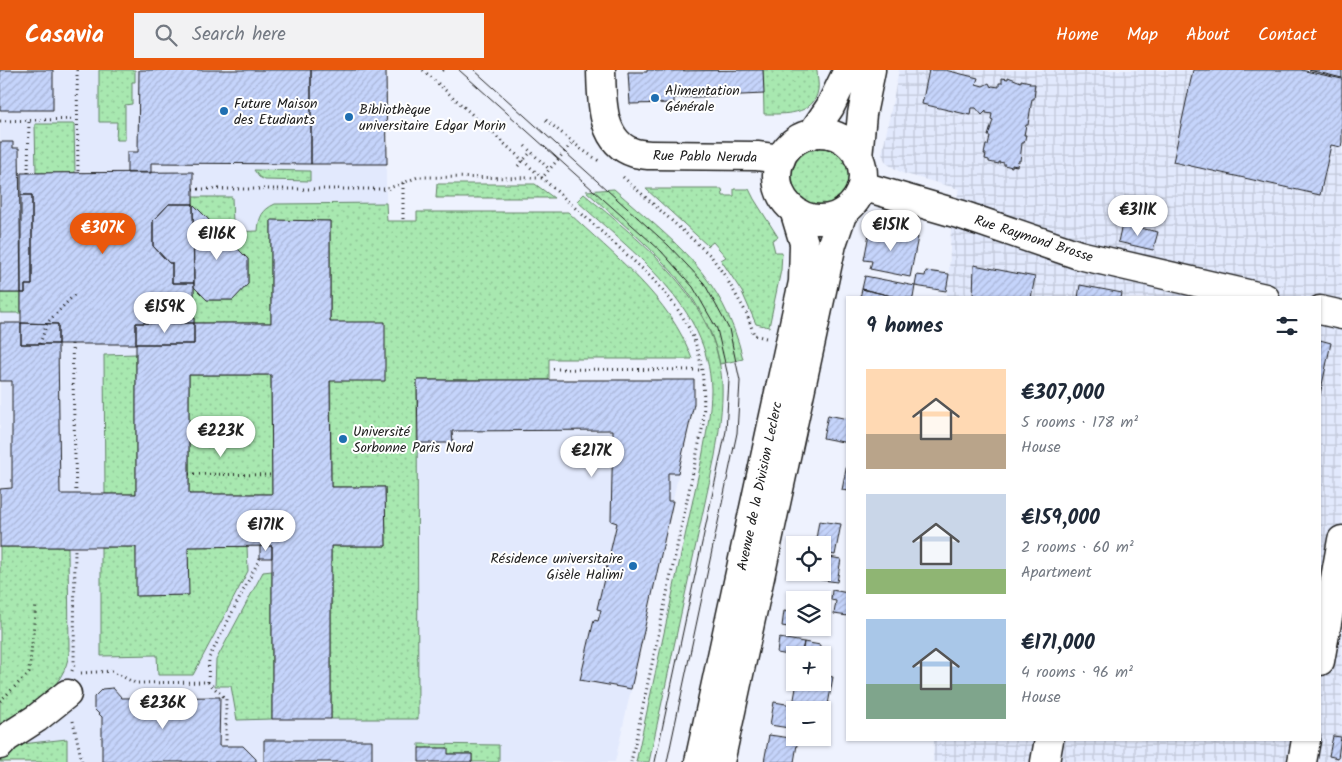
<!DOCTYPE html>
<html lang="en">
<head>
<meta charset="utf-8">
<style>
  body { margin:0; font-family:Kalam,sans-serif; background:#f2f2f3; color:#1f2937; height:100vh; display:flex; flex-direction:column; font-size:19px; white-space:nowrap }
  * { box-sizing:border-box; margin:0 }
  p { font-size:16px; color:#747a83 }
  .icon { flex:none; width:28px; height:28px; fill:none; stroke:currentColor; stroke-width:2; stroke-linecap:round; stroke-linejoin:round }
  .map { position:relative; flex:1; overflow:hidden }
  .drawer { position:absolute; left:846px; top:226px; width:475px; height:445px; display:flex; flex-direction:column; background:#fff; border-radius:0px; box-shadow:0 1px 4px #0004 }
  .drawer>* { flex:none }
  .tools { position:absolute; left:786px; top:466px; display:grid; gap:10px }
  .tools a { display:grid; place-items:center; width:45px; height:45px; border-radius:0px; background:#fff; box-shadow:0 1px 4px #0004; font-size:25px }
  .price { position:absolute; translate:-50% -42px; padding:0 11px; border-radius:18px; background:#fff; color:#222; font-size:16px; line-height:32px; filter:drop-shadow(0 1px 2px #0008) }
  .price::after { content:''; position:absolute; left:50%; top:30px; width:15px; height:11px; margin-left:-8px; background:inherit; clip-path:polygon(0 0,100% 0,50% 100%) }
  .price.selected { background:#ea580c; color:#fff }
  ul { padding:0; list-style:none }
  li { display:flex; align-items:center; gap:15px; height:125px; padding:0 20px }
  li span { display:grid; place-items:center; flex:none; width:140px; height:100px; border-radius:0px; color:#555 }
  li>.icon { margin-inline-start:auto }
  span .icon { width:60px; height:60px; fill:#fffc; stroke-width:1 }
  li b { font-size:21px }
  h2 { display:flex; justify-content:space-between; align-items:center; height:60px; padding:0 20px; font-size:21px }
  header { display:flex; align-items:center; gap:30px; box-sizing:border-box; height:70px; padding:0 25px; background:#ea580c; color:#fff }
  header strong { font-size:24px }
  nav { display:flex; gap:28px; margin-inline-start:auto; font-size:18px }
  .search { width:350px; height:45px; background:#f2f2f3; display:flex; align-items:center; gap:12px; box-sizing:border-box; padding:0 18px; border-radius:0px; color:#747a83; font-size:19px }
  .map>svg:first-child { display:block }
</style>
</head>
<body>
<header>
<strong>Casavia</strong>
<div class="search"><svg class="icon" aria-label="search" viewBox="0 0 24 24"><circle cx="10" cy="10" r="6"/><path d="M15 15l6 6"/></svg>Search here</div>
<nav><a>Home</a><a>Map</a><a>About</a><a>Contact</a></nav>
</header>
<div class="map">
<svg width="1342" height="692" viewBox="0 0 1342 692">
  <defs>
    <pattern id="industrial-grid" width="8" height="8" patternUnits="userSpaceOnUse" patternTransform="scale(1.25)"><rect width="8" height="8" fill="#e2e9fd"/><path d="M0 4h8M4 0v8" fill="none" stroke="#c1c7d8"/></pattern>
    <pattern id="grass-dots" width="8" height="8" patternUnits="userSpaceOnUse" patternTransform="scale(1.25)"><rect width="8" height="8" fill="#a8e8b0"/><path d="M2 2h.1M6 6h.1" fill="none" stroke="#90c697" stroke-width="1.8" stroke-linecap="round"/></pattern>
    <pattern id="building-hatch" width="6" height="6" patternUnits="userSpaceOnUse" patternTransform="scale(1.25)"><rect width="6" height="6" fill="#c5d4fb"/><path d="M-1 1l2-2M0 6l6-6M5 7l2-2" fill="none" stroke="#a9b5d7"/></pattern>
  </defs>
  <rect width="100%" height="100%" fill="#eef2fe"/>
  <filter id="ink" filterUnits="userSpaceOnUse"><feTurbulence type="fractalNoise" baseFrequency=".02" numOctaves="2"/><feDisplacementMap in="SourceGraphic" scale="10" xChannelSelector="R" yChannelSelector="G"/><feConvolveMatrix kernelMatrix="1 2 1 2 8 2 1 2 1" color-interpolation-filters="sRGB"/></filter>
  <g filter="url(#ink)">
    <!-- built -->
    <path fill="#e2e9fd" d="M0,0H386V151L417,310L694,334L615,692H0Z"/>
    <!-- industrial -->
    <path fill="url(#industrial-grid)" d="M899,0H1342V692H933L934,670H1320V228L948,227L946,221L949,204L951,157L959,119L902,103L886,93L882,84Z"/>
    <!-- grass -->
    <path fill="url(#grass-dots)" stroke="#628266" d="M99,0H135V12H132V34L125,35V70H116L117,52H99Z
      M763,0H817C817,6 819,14 818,20C814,46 783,44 764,44Z
      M35,54H74L75,103H36Z
      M792 107a29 29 0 1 1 58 0a29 29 0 1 1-58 0Z
      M254,100L310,101V111L265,110L259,107Z
      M437,114H535L554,128H436Z
      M614,119C675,173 723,205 743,289L720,294C705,217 641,171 586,121Z
      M646,119H722L723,126H734V119H749L754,129L778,167L772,170L775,182H782L781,200L769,257L756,254L742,222L721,190L726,187L713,172L708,176Z
      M584,124C643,173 717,230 722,313C723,338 719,361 715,386L649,692H636L702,388C706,365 711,342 711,319C709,236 633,183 577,131Z
      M193,127H232L233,153H209L193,134Z
      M386,133L387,151H417V142H568C613,185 671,228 692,289H549V310H417L418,649H331V476H386L385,417H331L330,151H271V253H194V217L207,230H233L248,214V189L233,174H230V162L258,161C259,147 262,140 275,134Z
      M0,223H21V243H0Z
      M136,284V424H105L104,285Z
      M189,305H271L272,424H189Z
      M247,476L248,501L193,605H158L157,585L101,586V477H136L137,526L188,525V477Z
      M0,477H68L69,582C66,618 26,641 0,662Z
      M272,501V649L237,650L231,616H215L216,590L263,502Z
      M67,669V692H0V681L4,676Z
      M419,674L499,675V692H472V684H448L419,678Z"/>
    <!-- building -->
    <path fill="url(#building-hatch)" stroke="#1c1c1c" fill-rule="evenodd" d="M0,0H53V40H0Z
      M139,0H311V94L151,93V103H127V82H138Z
      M311,0H386L387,94H311Z
      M647,0H655V1L763,0L764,24L674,28V33L630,34L628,2H647Z
      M929,0H945L978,8L976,14L983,16L989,13L991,17L992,16L999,17V13H1002V8L1008,9V7L1021,12V10L1030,12L1029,14H1035L1034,20H1035L1034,29H1032L1028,55H1026L1024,65H1026L1024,73H1022L1020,91H1018L1017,96L1012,95V97L1004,95V93L999,92V94L989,92V90L985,89L986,84H984L986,75H988L990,66H988L993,50L991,49L992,44L986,43V41L982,45L976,38H971L970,45L922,34Z
      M1193,0H1301L1342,9V72L1341,77L1331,75L1320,125L1173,92Z
      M1309,0H1342V8Z
      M0,72H13V78H19L21,223H0Z
      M193,102V134H169L153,151V176L169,193H172V213H194V253H136V274H58V254L21,253V223H25V215H32V125H21V103Z
      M21,125H32V215H25V223H21Z
      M169,134H193L194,213H172V193H169L153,176V151Z
      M193,134L209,150V153H230V174H233L248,189V214L233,230H207L194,217Z
      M271,150L330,151V252H385V311H330L331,417H385L386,476H331V649H272V476L188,477L189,525L136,526V477H0V419L12,418V311H0V253H21V274H58L60,424H136V274H194V253H271ZM189,305H271L272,424H189Z
      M1122,154L1158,162L1153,180L1118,172Z
      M870,159H878L918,167L910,207L870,199L872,191L864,190Z
      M974,195L1035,207L1031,228H973Z
      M926,201L949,204L946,221L915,216L917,205L925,206Z
      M865,206L915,216L913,228H900L862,219Z
      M1080,215L1122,223L1121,228H1078Z
      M862,219L900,228H860Z
      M21,253L58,254V274H21Z
      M136,253H194V274H136Z
      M1320,270L1331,273L1320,324Z
      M417,310H694V334L678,403H668V431H673L631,619L580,610L594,550L598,551L601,540L597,539L617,453L611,451L613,360L452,361L453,373H418Z
      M828,345L848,349V373L823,368Z
      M848,389V421L842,420Z
      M819,451L841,454L835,485L822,482V475H815Z
      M260,476H272V488H260Z
      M822,486L841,489L837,512L802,507L803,502H822Z
      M832,520L848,523V546L834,544L836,531L831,530Z
      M784,541L795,543V558H822V547L826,548L823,563L782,556Z
      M779,568L804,572L802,585H795V586L777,583Z
      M804,572L820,575L819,584L802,581Z
      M822,605L833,607L827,640L793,635L797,612H822Z
      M113,618L122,628L220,627L219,676H243L256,689V692H102V647L94,639V627L102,619Z
      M774,632L823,640L822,644V640H795V659L770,655Z
      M769,665L798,669L794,692H764Z
      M1333,666L1341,667L1338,688L1329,686Z
      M264,670H372V692H264Z
      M419,678H448V684H472V692H419Z"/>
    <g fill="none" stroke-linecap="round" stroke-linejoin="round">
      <!-- minor casing -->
      <g stroke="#1c1c1c" stroke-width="31">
        <path id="minor" d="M601,0C602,28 600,73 635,83C640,84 646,85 651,85L757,86L781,89
          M777 106a43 43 0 1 1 86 0a43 43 0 1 1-86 0Z
          M811,65L830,37L848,0
          M858,87L862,44L871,0
          M862,116L962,145L1079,185L1265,228
          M1320,240L1342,245
          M1320,591L1342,470
          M0,675L6,668L37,648L67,624
          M699,692L803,212L804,173L794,140
          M720,692L832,174L843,142
          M1045,692L1049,670
          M1302,692L1306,670"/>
      </g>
      <!-- path -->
      <path stroke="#1c1c1c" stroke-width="3" stroke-dasharray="1 4" stroke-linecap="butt" d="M77,0L78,103
        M423,0L647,203C696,254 707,285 703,355L631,692
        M443,0L444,1
        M546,50L581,79L599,91
        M0,51L76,49
        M525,76L549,99
        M518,96L531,82
        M28,103L29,49
        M623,107L711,186L725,206L747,244L754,265L766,268
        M403,113V151
        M193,119H387L418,107L542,108L573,72
        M40,274L47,253L74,225
        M72,274L76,424
        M553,299L702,300
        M189,404L272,405
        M72,601L74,595L75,477
        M81,603L112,601L135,613L208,612L209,588L260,488
        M208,612L226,629V673
        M0,631L29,603L36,534
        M73,651L82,692"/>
      <!-- minor -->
      <use href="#minor" stroke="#fff" stroke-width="28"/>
      <!-- tram -->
      <path stroke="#1c1c1c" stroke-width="1" d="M459,0L661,181L693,217L717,259L729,310L726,361L655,692
        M474,0L668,175L704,213L729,259L740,311L737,363L667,692"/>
    </g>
  </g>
  <!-- markers -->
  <g fill="#1f6fb2" stroke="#fff" stroke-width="2">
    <circle cx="655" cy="28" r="5"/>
    <circle cx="224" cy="41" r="5"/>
    <circle cx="349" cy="47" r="5"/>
    <circle cx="343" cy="369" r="5"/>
    <circle cx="633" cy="496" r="5"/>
  </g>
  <g text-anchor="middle" stroke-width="4" stroke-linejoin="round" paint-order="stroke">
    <!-- poi labels -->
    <g font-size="14" fill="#1c1c1c" stroke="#fff" text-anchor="start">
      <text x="665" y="25">Alimentation<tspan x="665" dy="16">Générale</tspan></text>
      <text x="234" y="38">Future Maison<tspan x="234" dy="16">des Etudiants</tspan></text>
      <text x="359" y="44">Bibliothèque<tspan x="359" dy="16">universitaire Edgar Morin</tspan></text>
      <text x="353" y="366">Université<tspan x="353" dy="16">Sorbonne Paris Nord</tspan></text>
      <text x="623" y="493" text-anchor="end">Résidence universitaire<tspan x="623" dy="16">Gisèle Halimi</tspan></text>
    </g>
    <!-- street labels -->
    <g font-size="14" fill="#1c1c1c" stroke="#fff">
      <text transform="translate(705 86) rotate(1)" y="5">Rue Pablo Neruda</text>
      <text transform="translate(1034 168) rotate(18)" y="5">Rue Raymond Brosse</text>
      <text transform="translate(759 416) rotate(-78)" y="5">Avenue de la Division Leclerc</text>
    </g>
  </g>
</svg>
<div class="tools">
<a><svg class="icon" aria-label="locate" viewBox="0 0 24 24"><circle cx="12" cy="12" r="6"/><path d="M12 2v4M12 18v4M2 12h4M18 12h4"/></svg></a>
<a><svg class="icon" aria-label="layers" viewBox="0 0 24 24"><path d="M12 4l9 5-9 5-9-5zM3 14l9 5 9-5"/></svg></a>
<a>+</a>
<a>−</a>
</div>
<b class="price" style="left:1138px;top:167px">€311K</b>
<b class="price" style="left:891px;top:182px">€151K</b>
<b class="price selected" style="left:103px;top:185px">€307K</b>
<b class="price" style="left:217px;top:191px">€116K</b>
<b class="price" style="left:165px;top:264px">€159K</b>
<b class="price" style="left:221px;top:388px">€223K</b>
<b class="price" style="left:592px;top:408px">€217K</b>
<b class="price" style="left:266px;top:482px">€171K</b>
<b class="price" style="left:163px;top:660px">€236K</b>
<section class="drawer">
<h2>9 homes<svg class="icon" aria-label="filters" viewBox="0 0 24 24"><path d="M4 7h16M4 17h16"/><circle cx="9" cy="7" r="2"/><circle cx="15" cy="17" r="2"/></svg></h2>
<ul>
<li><span style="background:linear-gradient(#ffd9b3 65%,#b9a48a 0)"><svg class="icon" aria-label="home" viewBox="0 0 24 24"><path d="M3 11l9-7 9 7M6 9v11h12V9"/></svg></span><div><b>€307,000</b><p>5 rooms · 178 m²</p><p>House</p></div></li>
<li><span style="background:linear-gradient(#c9d6e8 75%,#8fb573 0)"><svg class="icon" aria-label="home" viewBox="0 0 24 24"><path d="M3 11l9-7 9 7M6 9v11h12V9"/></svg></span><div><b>€159,000</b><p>2 rooms · 60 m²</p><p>Apartment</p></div></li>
<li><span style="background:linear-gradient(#a9c7e8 65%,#7fa58c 0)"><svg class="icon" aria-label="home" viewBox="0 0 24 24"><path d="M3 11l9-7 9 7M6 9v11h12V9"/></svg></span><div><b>€171,000</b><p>4 rooms · 96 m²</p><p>House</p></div></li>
</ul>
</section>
</div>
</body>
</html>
